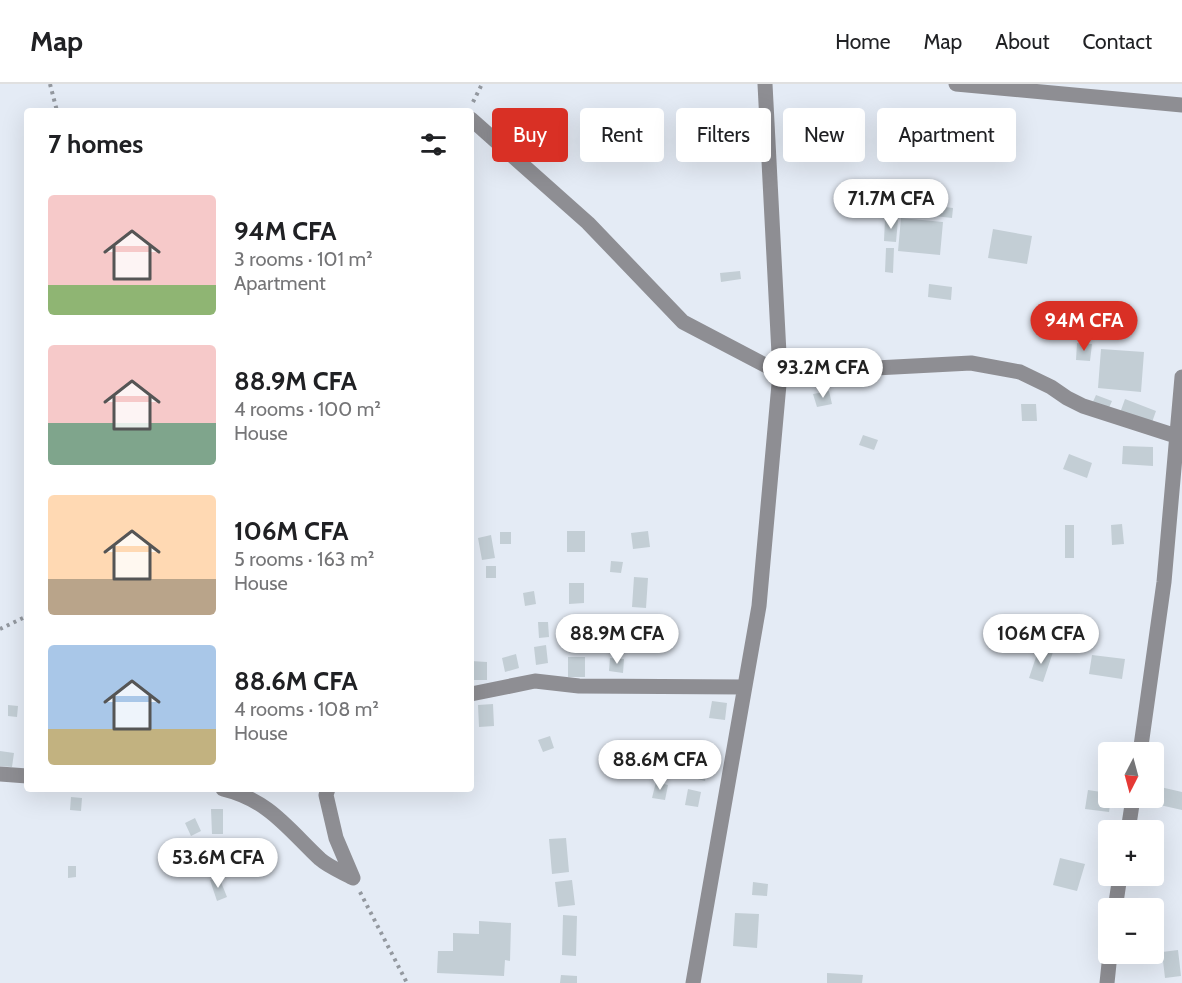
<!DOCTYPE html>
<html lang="en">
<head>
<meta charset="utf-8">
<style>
  body { margin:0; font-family:Cabin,sans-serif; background:#f6f6f6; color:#202124; height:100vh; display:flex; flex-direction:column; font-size:22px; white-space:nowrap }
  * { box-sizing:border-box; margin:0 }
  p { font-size:20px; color:#757577 }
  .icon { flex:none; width:33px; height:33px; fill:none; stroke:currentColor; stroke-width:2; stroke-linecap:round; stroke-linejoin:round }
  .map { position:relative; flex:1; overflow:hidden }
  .sheet { position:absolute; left:24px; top:24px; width:450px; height:684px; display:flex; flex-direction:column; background:#fff; border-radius:6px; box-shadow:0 6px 24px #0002 }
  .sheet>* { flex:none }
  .banner { position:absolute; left:492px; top:24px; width:570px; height:54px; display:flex; gap:12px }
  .needle { width:39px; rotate:186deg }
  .tools { position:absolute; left:1098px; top:658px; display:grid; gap:12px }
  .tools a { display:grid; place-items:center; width:66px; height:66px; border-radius:6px; background:#fff; box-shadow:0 6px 24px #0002; font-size:30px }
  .price { position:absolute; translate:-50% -51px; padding:0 14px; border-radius:21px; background:#fff; color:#222; font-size:20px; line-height:39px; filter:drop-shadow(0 2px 3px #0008) }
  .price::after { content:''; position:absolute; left:50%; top:36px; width:18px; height:14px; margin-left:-9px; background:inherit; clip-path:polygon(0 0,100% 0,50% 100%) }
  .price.on { background:#d93025; color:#fff }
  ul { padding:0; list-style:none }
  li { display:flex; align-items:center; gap:18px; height:150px; padding:0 24px }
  li span { display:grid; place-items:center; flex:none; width:168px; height:120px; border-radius:6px; color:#555 }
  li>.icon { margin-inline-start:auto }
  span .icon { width:72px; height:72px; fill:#fffc; stroke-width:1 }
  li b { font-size:26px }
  h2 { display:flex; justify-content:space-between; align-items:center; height:72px; padding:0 24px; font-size:26px }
  .pill { padding:0 21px; border-radius:6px; background:#fff; box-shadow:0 6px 24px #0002; font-size:21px; line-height:54px }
  .pill.on { background:#d93025; color:#fff }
  header { display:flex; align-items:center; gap:36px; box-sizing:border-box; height:84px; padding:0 30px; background:#fff; border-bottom:2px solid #e0e0e0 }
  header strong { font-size:28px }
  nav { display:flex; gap:33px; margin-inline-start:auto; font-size:21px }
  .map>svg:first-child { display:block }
</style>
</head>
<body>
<header>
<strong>Map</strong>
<nav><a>Home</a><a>Map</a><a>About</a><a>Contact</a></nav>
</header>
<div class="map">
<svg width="1182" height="899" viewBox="0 0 1182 899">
  <rect width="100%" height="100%" fill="#e4ebf5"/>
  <!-- building -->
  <path fill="#c3ced5" d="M886,119H906V130H886Z
    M928,121L953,124L952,134L926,131Z
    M901,134L943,138L940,171L898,167Z
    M885,135L898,136L896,158L884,157Z
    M993,145L1032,152L1027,180L988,174Z
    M886,164H894L893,189L885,188Z
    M740,187L741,195L721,198L720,189Z
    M929,200L952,203L951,216L928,213Z
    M1077,259L1092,260L1090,277L1076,276Z
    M1101,265L1144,268L1141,308L1098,304Z
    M829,307L832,320L817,323L813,310Z
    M1096,311L1112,317L1108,326L1092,320Z
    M1125,315L1156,327L1151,341L1120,329Z
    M1021,320H1036L1037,337H1022Z
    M863,351L878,356L874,366L859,361Z
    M1123,362L1153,363V382L1122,380Z
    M1069,370L1092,379L1087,394L1063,385Z
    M1122,440L1124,460L1112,461L1111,441Z
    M1065,441H1074V474H1065Z
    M567,447H585V468H567Z
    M648,447L650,463L633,465L631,449Z
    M500,448H511V460H500Z
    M491,451L495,474L482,476L478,454Z
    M611,477L623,478L621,489L610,488Z
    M486,482H496V494H486Z
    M634,493L648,494L646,524L632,523Z
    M569,499H584V519L569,520Z
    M534,507L536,520L525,522L523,509Z
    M569,532L607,537L603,567L565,562Z
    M653,533V550L640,551L639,534Z
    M538,538H548L549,553L539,554Z
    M613,541L629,543L626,569L610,567Z
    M546,561L548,579L536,581L534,563Z
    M1039,564L1053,568L1043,598L1029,594Z
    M516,570L519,584L505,588L502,574Z
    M1092,571L1125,575L1122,595L1089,590Z
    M568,573H585V593H568Z
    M610,574L624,575L623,589L609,587Z
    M471,577L487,578V596H471Z
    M712,617L727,619L725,636L709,634Z
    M493,620L494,642L479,643L478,621Z
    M8,621L18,622L17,633L8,632Z
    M550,652L554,664L543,668L538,656Z
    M0,667L14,669L12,683L0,682Z
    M697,680L708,682L705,697L694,694Z
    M656,698L668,701L665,716L652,714Z
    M1156,702L1182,708V726L1151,719Z
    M688,705L701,708L698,723L685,721Z
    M1088,706L1108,709V714H1111L1109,728L1085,725Z
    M71,713L82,714L81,727L70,726Z
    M211,725H223V750H212Z
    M195,734L201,747L191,752L185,739Z
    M566,754L569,788L552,790L549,755Z
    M248,764L251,773L227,782L224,772Z
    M1060,774L1085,780L1077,807L1053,801Z
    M68,782H76V793L68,794Z
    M219,793L227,813L217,817L210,796Z
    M572,796L575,821L558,823L555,798Z
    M753,798L768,800L767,812L752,811Z
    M735,829L759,830L757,864L733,862Z
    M563,831L577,832L576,872L562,871Z
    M479,837L511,839L510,877L505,876L504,892L437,889L438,867H453V849L479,850Z
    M1178,866L1181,892L1165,894L1162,868Z
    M827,889L863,891L862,899H827Z
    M561,891L577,892V899H560Z"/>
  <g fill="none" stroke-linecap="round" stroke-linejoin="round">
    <!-- path -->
    <path stroke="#93989f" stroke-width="4" stroke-dasharray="3 4.5" stroke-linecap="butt" d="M50,0L57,27
      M473,18L482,0
      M0,545L27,532
      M360,808L407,899"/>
    <!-- street -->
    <path stroke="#8e8e93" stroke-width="15" d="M956,0L1182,21
      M471,35L588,139L683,238L780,289L971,279L1020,288L1051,303L1067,314L1083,322L1176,352
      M471,610L535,597L579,602L744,603
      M1140,669L1164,498L1182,293
      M0,690L27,692
      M223,705C269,716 288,745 320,775C329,783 342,788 353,794L336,754L326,711L328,705
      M1128,747L1133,714
      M1115,825L1120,792
      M693,899L759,522L780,289L765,0
      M1107,899L1110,870"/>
  </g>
</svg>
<div class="tools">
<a><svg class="needle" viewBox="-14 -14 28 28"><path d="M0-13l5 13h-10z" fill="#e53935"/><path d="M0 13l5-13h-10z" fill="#757577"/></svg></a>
<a>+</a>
<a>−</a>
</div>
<b class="price" style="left:891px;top:146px">71.7M CFA</b>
<b class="price on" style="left:1084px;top:268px">94M CFA</b>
<b class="price" style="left:823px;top:315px">93.2M CFA</b>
<b class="price" style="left:617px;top:581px">88.9M CFA</b>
<b class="price" style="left:1041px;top:581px">106M CFA</b>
<b class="price" style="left:660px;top:707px">88.6M CFA</b>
<b class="price" style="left:218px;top:805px">53.6M CFA</b>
<div class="banner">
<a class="pill on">Buy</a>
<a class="pill">Rent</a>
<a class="pill">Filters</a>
<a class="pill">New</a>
<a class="pill">Apartment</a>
</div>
<section class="sheet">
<h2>7 homes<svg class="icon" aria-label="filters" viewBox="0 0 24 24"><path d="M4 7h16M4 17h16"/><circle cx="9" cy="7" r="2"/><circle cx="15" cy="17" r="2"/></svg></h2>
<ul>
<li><span style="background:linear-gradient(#f6c9c9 75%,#8fb573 0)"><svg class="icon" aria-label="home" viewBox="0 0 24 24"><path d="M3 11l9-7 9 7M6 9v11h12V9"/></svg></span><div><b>94M CFA</b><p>3 rooms · 101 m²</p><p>Apartment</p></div></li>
<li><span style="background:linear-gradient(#f6c9c9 65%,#7fa58c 0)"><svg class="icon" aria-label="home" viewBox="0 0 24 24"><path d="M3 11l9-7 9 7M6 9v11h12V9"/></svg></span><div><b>88.9M CFA</b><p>4 rooms · 100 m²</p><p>House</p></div></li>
<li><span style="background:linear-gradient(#ffd9b3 70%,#b9a48a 0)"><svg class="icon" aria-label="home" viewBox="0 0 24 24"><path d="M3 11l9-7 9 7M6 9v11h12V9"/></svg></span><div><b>106M CFA</b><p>5 rooms · 163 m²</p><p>House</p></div></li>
<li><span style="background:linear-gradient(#a9c7e8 70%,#c2b280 0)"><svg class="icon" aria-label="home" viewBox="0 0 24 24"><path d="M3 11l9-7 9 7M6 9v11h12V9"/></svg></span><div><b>88.6M CFA</b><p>4 rooms · 108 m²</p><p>House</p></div></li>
</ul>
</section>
</div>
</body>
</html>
